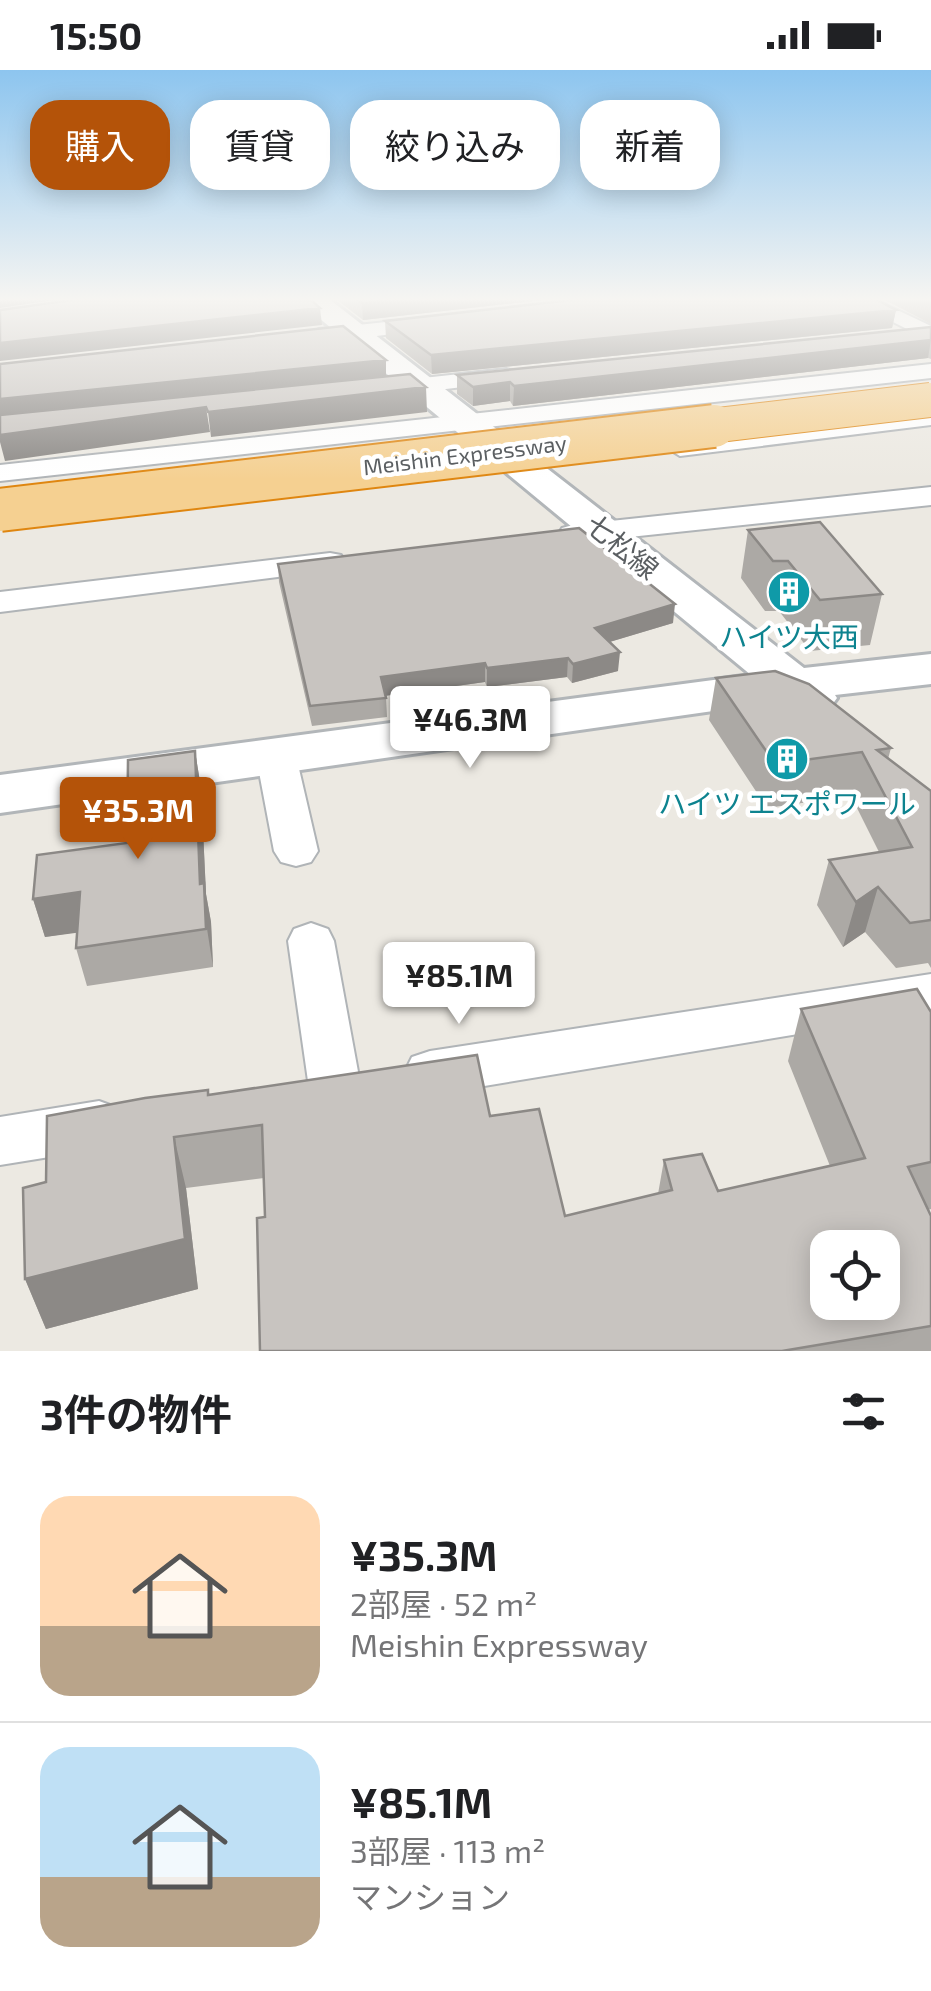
<!DOCTYPE html>
<html lang="ja">
<head>
<meta charset="utf-8">
<style>
  body { margin:0; font-family:"Exo 2","Noto Sans JP",sans-serif; background:#f2f2f2; color:#202124; height:100vh; display:flex; flex-direction:column; font-size:38px; white-space:nowrap }
  * { box-sizing:border-box; margin:0 }
  p { font-size:32px; color:#757577 }
  .icon { flex:none; width:55px; height:55px; fill:none; stroke:currentColor; stroke-width:2; stroke-linecap:round; stroke-linejoin:round }
  .map { position:relative; height:1281px; overflow:hidden }
  .side { display:flex; flex-direction:column; background:#fff; flex:1 }
  .side>* { flex:none }
  .guide { position:absolute; left:30px; top:30px; width:872px; height:90px; display:flex; gap:20px }
  .fabs { position:absolute; left:810px; top:1160px; display:grid; gap:20px }
  .fabs a { display:grid; place-items:center; width:90px; height:90px; border-radius:20px; background:#fff; box-shadow:0 5px 25px #0003; font-size:50px }
  .price { position:absolute; translate:-50% -85px; padding:0 22px; border-radius:10px; background:#fff; color:#222; font-size:32px; line-height:65px; filter:drop-shadow(0 2px 5px #0008) }
  .price::after { content:''; position:absolute; left:50%; top:60px; width:30px; height:22px; margin-left:-15px; background:inherit; clip-path:polygon(0 0,100% 0,50% 100%) }
  .price.on { background:#b45309; color:#fff }
  ul { padding:0; list-style:none }
  li { display:flex; align-items:center; gap:30px; height:250px; padding:0 40px }
  li+li { border-top:2px solid #e0e0e0 }
  li span { display:grid; place-items:center; flex:none; width:280px; height:200px; border-radius:30px; color:#555 }
  li>.icon { margin-inline-start:auto }
  span .icon { width:120px; height:120px; fill:#fffc; stroke-width:1 }
  li b { font-size:42px }
  h2 { display:flex; justify-content:space-between; align-items:center; height:120px; padding:0 40px; font-size:42px }
  .tag { padding:0 35px; border-radius:30px; background:#fff; box-shadow:0 5px 25px #0003; font-size:35px; line-height:90px }
  .tag.on { background:#b45309; color:#fff }
  .status { display:flex; justify-content:space-between; align-items:center; height:70px; padding:0 50px; background:#fff; direction:ltr }
  .status svg { height:28px; fill:currentColor }
  .map>svg:first-child { display:block }
</style>
</head>
<body>
<div class="status"><b>15:50</b><svg viewBox="0 0 49 12"><path d="M0 12V9h3v3zM5 12V6h3v6zM10 12V3h3v9zM15 12V0h3v12zM26 1h20v11H26zM47 4h2v5h-2z"/></svg></div>
<div class="map">
<svg width="931" height="1281" viewBox="0 0 931 1281">
  <rect width="100%" height="100%" fill="#ece9e2"/>
  <g fill="none" stroke-linecap="round" stroke-linejoin="round">
    <!-- street casing -->
    <g stroke="#b0b4b7" stroke-width="4">
      <path id="street" d="M847,229H874L931,256V271Z
        M434,247L442,248L445,253L442,258L319,273L308,266L319,259Z
        M931,294V308L0,411V395Z
        M506,299L514,301L518,306L514,311L386,326L374,319L386,312Z
        M931,339V355L680,386L667,378L680,370Z
        M931,417V435L573,473L562,470L558,464L562,458L573,455Z
        M330,483L341,485L346,492L341,499L0,542V522Z
        M276,674L290,677L296,686L318,781L311,792L296,796L281,792L274,781L256,686L262,677Z
        M311,853L328,859L334,871L361,1018L354,1034L335,1040L316,1034L309,1018L288,871L294,859Z
        M931,904V942L430,1025L412,1019L404,1003L412,987L430,981Z
        M99,1031L118,1038L126,1055L118,1072L99,1079L0,1095V1047Z"/>
    </g>
    <!-- secondary casing -->
    <g stroke="#b2b6b9" stroke-width="6">
      <path id="secondary" d="M296,229H329L804,598L931,584V614L835,625L837,628L829,639C811,644 798,643 783,631L0,743V705L751,605Z"/>
    </g>
    <!-- street -->
    <use href="#street" fill="#fff" fill-rule="evenodd"/>
    <!-- secondary -->
    <use href="#secondary" fill="#fff" fill-rule="evenodd"/>
    <!-- highway-bridge-far1 casing -->
    <g stroke="#df8610" stroke-width="36" stroke-linecap="butt">
      <path id="highway-bridge-far1" d="M693,358L931,330"/>
    </g>
    <!-- highway-bridge casing -->
    <g stroke="#df8610" stroke-width="46" stroke-linecap="butt">
      <path id="highway-bridge" d="M0,440L714,356"/>
    </g>
    <!-- highway-bridge-far1 -->
    <use href="#highway-bridge-far1" stroke="#f5d091" stroke-width="34"/>
    <!-- highway-bridge -->
    <use href="#highway-bridge" stroke="#f5d091" stroke-width="42"/>
  </g>
  <!-- wall -->
  <path fill="#aca9a5" d="M336,229H551L363,250Z
    M883,229H931V254Z
    M896,240L892,258L432,304L386,268L385,251Z
    M931,257V289L928,288L513,336L510,331L473,336L457,324V305Z
    M748,460L882,524L870,575L810,581L779,541H765L741,508Z
    M278,494L673,553L609,572L618,601L572,613L567,607L487,617L485,612L386,626L387,647L312,656L279,512Z
    M716,608L891,678L888,689L931,721V898L928,893L896,898L865,862L843,877L817,835L829,790L879,782L851,726L767,738L709,650Z
    M195,681L201,718L206,824L211,852L213,897L87,916L76,878L77,862L45,867L33,829L127,773Z
    M801,939L931,942V1139L928,1140L931,1146V1281H260L265,1147L264,1108L186,1118L198,1219L46,1259L25,1209L46,1112L208,1020L209,1025L490,1046L565,1146L658,1124L664,1090L718,1121L830,1096L788,991Z"/>
  <!-- shaded-wall -->
  <path fill="#8c8986" d="M0,229H62L0,238Z
    M398,229H551L363,250L362,233Z
    M320,238L322,255L0,291V273Z
    M896,240L892,258L432,304L431,285Z
    M931,270L928,288L513,336L514,316Z
    M386,290V308L0,349V329Z
    M510,312V331L473,336V317Z
    M426,317L427,342L211,367L208,342Z
    M206,337L210,362L5,391L0,372V365Z
    M675,534L673,553L593,577L595,558Z
    M620,582L618,601L572,613L573,594Z
    M568,588L567,607L487,617V598Z
    M485,593V612L382,626L381,607Z
    M195,681L201,718L206,824L211,852L213,897L200,814Z
    M878,817L865,862L843,877L856,832Z
    M80,822L90,861L45,867L33,829Z
    M174,1067L186,1118L198,1219L46,1259L25,1209Z"/>
  <!-- building -->
  <path fill="#c8c4c0" stroke="#8c8986" stroke-width="2.5" fill-rule="evenodd" d="M79,229H310L320,238L0,273V240Z
    M357,229H398L362,233Z
    M580,229H875L896,240L431,285L385,251Z
    M343,256L386,290L0,329V294Z
    M931,257V270L514,316L510,312L473,317L457,305Z
    M410,304L426,317L208,342L206,337L0,365V345Z
    M820,452L882,524L820,530L788,491H773L748,460Z
    M579,458L675,534L595,558L620,582L573,594L568,588L487,598L485,593L381,607L386,628L310,636L278,494Z
    M775,601L809,614L891,678L877,680L931,721V850L910,853L878,817L856,832L829,790L912,777L862,682L775,694L716,608Z
    M195,681L200,814L204,813L206,859L76,878L80,822L33,829L37,785L127,773L128,690Z
    M917,919L931,942V1092L908,1097L931,1146V1256L782,1281H260L257,1148L265,1147L262,1055L174,1067L185,1169L25,1209L23,1118L46,1112L47,1046L145,1028L208,1020V1025L477,985L490,1046L539,1039L565,1146L672,1120L664,1090L702,1084L718,1121L865,1088L801,939ZM828,1178H882V1232H828Z"/>
  <!-- sky -->
  <linearGradient id="sky" x2="0" y2="1"><stop stop-color="#8dc5ef"/><stop offset="0.56" stop-color="#f6f5f2"/><stop offset="1" stop-color="#f6f5f2" stop-opacity="0"/></linearGradient>
  <rect width="931" height="409" fill="url(#sky)"/>
  <!-- icons -->
  <defs>
    <g id="building-disc" transform="scale(2.25)"><circle r="9.5" fill="#0f9aa8" stroke="#fff"/><path d="M-4-6H4V6H1V3H-1V6H-4ZM-2.5-4.3h1.7v1.8h-1.7ZM.8-4.3h1.7v1.8H.8ZM-2.5-1h1.7V.8h-1.7ZM.8-1h1.7V.8H.8Z" fill="#fff"/></g>
  </defs>
  <g fill-rule="evenodd">
    <use href="#building-disc" x="789" y="522"/>
    <use href="#building-disc" x="787" y="689"/>
  </g>
  <g text-anchor="middle" stroke-width="9" stroke-linejoin="round" paint-order="stroke">
    <!-- far-street labels -->
    <g font-size="22" fill="#5b5f62" stroke="#fff">
      <text transform="translate(465 385) rotate(-7)" y="8">Meishin Expressway</text>
    </g>
    <!-- street labels -->
    <g font-size="28" fill="#5b5f62" stroke="#fff">
      <text transform="translate(622 477) rotate(39)" y="10">七松線</text>
    </g>
    <!-- culture labels -->
    <g font-size="28" fill="#0d838f" stroke="#fff">
      <text x="789" y="577">ハイツ大西</text>
      <text x="787" y="744">ハイツ エスポワール</text>
    </g>
  </g>
</svg>
<div class="fabs">
<a><svg class="icon" aria-label="locate" viewBox="0 0 24 24"><circle cx="12" cy="12" r="6"/><path d="M12 2v4M12 18v4M2 12h4M18 12h4"/></svg></a>
</div>
<b class="price" style="left:470px;top:701px">¥46.3M</b>
<b class="price on" style="left:138px;top:792px">¥35.3M</b>
<b class="price" style="left:459px;top:957px">¥85.1M</b>
<div class="guide">
<a class="tag on">購入</a>
<a class="tag">賃貸</a>
<a class="tag">絞り込み</a>
<a class="tag">新着</a>
</div>
</div>
<section class="side">
<h2>3件の物件<svg class="icon" aria-label="filters" viewBox="0 0 24 24"><path d="M4 7h16M4 17h16"/><circle cx="9" cy="7" r="2"/><circle cx="15" cy="17" r="2"/></svg></h2>
<ul>
<li><span style="background:linear-gradient(#ffd9b3 65%,#b9a48a 0)"><svg class="icon" aria-label="home" viewBox="0 0 24 24"><path d="M3 11l9-7 9 7M6 9v11h12V9"/></svg></span><div><b>¥35.3M</b><p>2部屋 · 52 m²</p><p>Meishin Expressway</p></div></li>
<li><span style="background:linear-gradient(#bfe0f5 65%,#b9a48a 0)"><svg class="icon" aria-label="home" viewBox="0 0 24 24"><path d="M3 11l9-7 9 7M6 9v11h12V9"/></svg></span><div><b>¥85.1M</b><p>3部屋 · 113 m²</p><p>マンション</p></div></li>
</ul>
</section>
</body>
</html>
